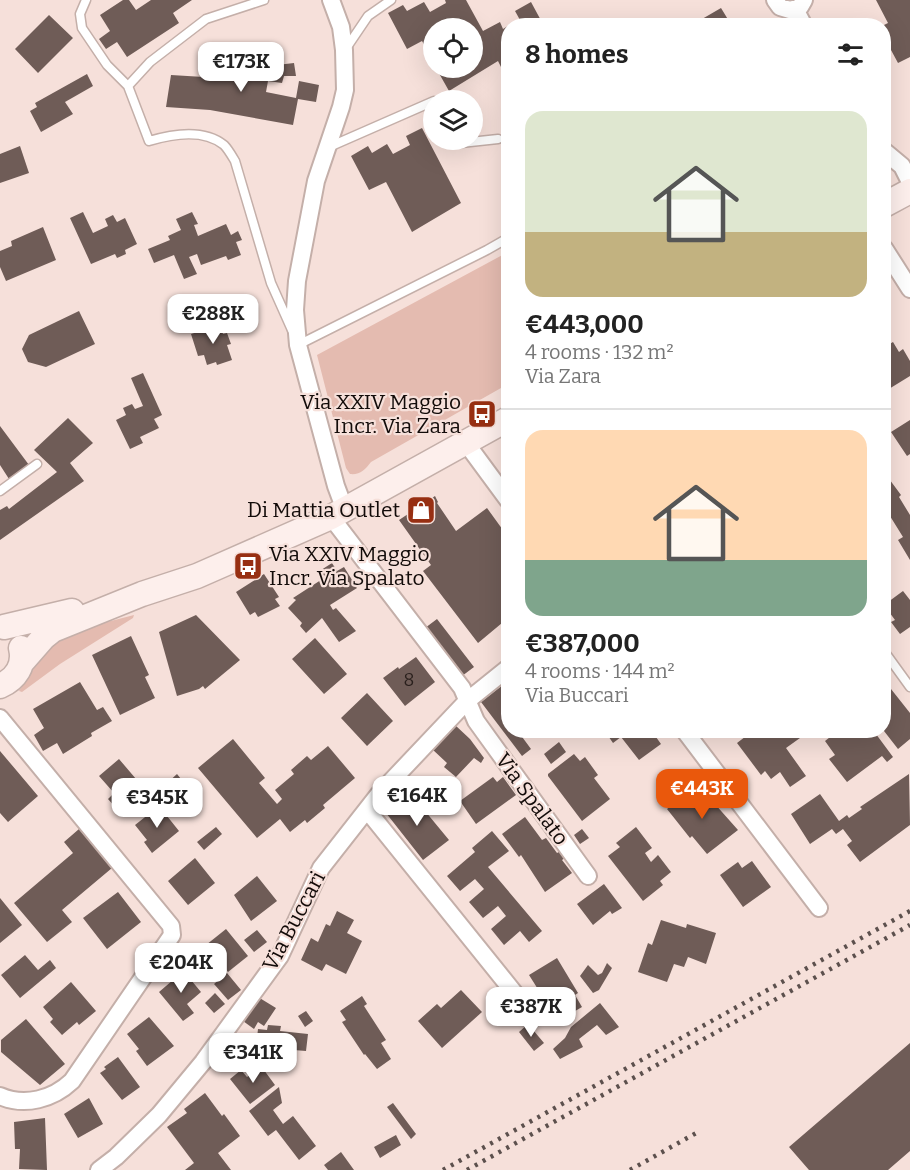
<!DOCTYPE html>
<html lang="en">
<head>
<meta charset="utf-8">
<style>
  body { margin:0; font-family:Bitter,serif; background:#f2f2f2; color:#222; height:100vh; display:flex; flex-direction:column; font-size:22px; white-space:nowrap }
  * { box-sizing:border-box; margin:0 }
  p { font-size:20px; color:#767676 }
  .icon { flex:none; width:33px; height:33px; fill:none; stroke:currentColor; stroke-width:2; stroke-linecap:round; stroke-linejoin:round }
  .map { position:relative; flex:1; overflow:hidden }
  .drawer { position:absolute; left:501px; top:18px; width:390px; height:720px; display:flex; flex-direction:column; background:#fff; border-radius:24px; box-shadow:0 6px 24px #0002 }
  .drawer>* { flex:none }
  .fabs { position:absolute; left:423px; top:18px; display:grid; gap:12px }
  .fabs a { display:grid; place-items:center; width:60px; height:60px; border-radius:50%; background:#fff; box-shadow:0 6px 24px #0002; font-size:30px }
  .price { position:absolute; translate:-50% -51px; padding:0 14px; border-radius:12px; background:#fff; color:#222; font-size:20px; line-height:39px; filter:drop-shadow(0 2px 3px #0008) }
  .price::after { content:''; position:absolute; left:50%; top:36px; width:18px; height:14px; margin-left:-9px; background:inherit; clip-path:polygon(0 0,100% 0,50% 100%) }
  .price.active { background:#ea580c; color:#fff }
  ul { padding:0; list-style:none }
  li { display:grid; align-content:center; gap:12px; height:318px; padding:0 24px }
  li+li { border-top:2px solid #e0e0e0 }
  li span { display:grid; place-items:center; height:186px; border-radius:18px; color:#555 }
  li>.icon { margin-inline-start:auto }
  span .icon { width:108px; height:108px; fill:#fffc; stroke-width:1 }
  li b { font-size:26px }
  h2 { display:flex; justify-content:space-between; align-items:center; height:72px; padding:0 24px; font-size:26px }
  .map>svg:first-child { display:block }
</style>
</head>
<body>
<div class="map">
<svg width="910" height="1170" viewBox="0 0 910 1170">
  <rect width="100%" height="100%" fill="#f6e0da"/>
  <!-- green -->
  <path fill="#e4bbb0" d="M508,252V384L371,462C365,470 360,475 350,474L346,468L317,355Z
    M134,615L133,618L60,664L22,692L19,691L48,647L60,638L76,630Z"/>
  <!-- building -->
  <path fill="#6f5c57" d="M123,0H129L136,10L151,0H192L173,13L179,23L127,57L117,42L106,49L99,39L110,31L100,15Z
    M445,0H466L483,31L500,22L503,29L508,26V81L498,61L449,91L436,68H472V28H434V62L422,41L407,49L388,13L403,5L407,11L424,2L430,12L446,3Z
    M876,0H910V57L898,63L884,37V25L888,23Z
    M531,2L544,26H509L520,20L515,11Z
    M721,8L732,26H690Z
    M49,15L73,38L38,73L15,49Z
    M221,62L260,67L294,63L296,76H284L282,83L268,81L266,92L296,98L299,81L319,85L316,102L298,99L293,125L210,110L166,107L171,75L220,78Z
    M87,74L93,86L65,102L73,114L41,132L30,111L37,107L35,103Z
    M422,128L461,203L412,232L386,182L369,190L351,156L368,146L372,153L387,144L393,154L410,145L406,136Z
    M20,146L29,173L0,183V154Z
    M83,212L93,233L108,226L105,219L113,215L117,222L125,218L137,244L125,250L126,254L117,258L115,254L91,264L70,218Z
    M192,212L198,224L194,225L198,236L226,224L231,235L238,231L242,240L236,242L241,255L228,260L226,256L201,265L197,254L189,257L197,274L184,279L174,255L154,263L148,249L170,240L168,236L181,230L176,219Z
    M43,227L56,260L6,281L0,267V251L12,246L11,241Z
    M79,311L95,344L46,367L28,362L22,349L29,335Z
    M220,325L223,334L227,333L231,344L227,345L232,360L217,365L216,362L207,365L204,355L198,356L191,334Z
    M893,342L899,352L903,349L910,361V376L884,392V347Z
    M143,373L162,415L154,419L159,428L140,437L143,443L130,449L116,420L126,415L123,408L132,404L135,409L143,406L131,378Z
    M68,418L93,443L70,463L84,481L0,540V510L7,506L9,509L57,472L34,450Z
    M910,420V454L907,456L891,432Z
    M0,426L29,465L9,479L0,465Z
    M884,472L901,495L899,497L910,515V560L898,540L903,537L885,508L884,509Z
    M435,496L438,502L437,503L456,531L487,508L508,537V618L478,643L423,571L431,565L399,520Z
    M332,563L337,571L344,567L357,588L330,605L333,610L336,608L356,631L339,642L322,618L306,633L300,626L302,623L288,608L296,600L293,598L324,578L318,572Z
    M264,574L279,597L275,599L280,606L258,617L255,612L250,615L236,592Z
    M903,591L910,600V627L900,634L891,622L895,620L884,605Z
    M196,615L240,660L205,689L203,686L199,689L177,696L159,632Z
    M437,619L474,667L462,676L425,628Z
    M131,636L149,675L145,677L155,698L120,715L92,655Z
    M315,638L347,674L324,694L292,659Z
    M416,657L435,682L405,706L383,678L398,667L399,669Z
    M508,681V730H517L531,749L522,756L481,702Z
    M80,682L97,710L103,707L112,721L91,733L92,736L63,754L57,743L43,751L34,735L44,728L33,709Z
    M891,689L910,713V739L898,749L884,731V695Z
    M367,693L393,721L367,746L341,718Z
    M455,725L470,739L484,758L481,763L474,758L456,777L444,767L447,763L432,749Z
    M604,730H651L661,744L639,760L621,737L613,743Z
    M754,730H794L800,738L786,748L806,776L790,787L780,772L771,779L765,771L761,775L737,743Z
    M839,730H873L893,757L887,762L882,756L847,782L829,759L835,755L825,741Z
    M233,739L265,778L259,783L277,804L282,799L275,790L294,774L291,770L307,756L311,760L328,746L355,778L323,805L325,808L307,823L305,820L290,832L280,819L257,838L198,768Z
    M559,742L566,752L551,764L544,754Z
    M0,751L38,796L8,822L0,813Z
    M574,754L580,761L585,757L598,775L594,778L610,799L582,821L548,776V774Z
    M119,759L142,786L116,808L108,799L114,793L99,776Z
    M177,774L185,784L174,793L166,784Z
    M909,774L910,825L860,862L847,845L852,841L843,829L836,834L832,829L810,844L791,814L820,794L839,821L847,815L849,818L862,809L860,807Z
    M493,777L497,782L503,777L516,795L476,824L460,801Z
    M698,785L738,830L707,854L692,836L690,838L667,809Z
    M411,794L449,840L423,860L386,813Z
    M159,806L179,831L152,853L144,842L147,840L135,825Z
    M525,817L542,840L546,838L557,853L561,851L566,857L562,860L572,873L545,892L521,855L519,857L502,834Z
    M216,827L222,834L204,850L197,842Z
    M636,827L652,848L645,853L651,862L658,855L671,872L660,881L663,885L643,901L608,856L620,847L616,843Z
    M79,829L112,868L62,910L72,922L47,942L14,903L73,853L64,842Z
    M582,829L589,838L580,844L574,835Z
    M492,831L509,851L488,867L542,931L529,942L520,931L504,945L491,929L506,916L498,906L483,918L469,902L484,889L475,879L460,891L447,876L475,852L472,848Z
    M195,858L215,883L188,905L168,881Z
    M752,861L771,887L743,907L720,875L738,862L742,868Z
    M257,876L277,901L251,921L234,895Z
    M604,884L622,908L612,914L610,911L593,925L577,904Z
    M118,892L141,922L107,949L83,918Z
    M0,898L22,925L0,943Z
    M337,911L354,920L347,933L362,941L346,974L326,964L322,971L301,960L311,938L318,942L326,924L330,926Z
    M661,920L686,928L687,924L716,933L706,964L688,957L684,967L674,964L667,982L638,972L648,943L652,945Z
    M226,929L248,956L228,972L206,945Z
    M257,930L267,942L254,952L244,940Z
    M25,955L38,970L50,960L56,968L20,998L1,975Z
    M557,958L578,993L575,995L582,1007L558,1021L529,975Z
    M607,963L612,968L599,990L593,993L580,976L588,965L598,975L602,973Z
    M181,968L201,992L187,1004L194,1013L183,1021L159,992L173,980L170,977Z
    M227,973L241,990L228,1000L214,984Z
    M71,982L96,1011L79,1025L77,1022L62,1035L50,1022L53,1019L43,1007Z
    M461,990L482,1012L442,1048L418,1021L437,1004L441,1008Z
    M215,993L225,1004L214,1013L205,1003Z
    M362,996L367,1004L364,1006L386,1040L381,1043L391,1059L377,1069L365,1054L364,1055L342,1022L346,1020L340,1011Z
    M258,997L276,1008L264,1026L258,1022L254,1029L243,1021Z
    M600,1003L619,1027L606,1035L597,1025L579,1039L583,1047L560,1059L553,1049L565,1038L571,1027Z
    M306,1011L313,1021L305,1027L298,1016Z
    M149,1017L174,1046L147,1066L136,1051L139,1049L127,1034Z
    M26,1019L65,1064L40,1085L1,1052V1040Z
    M528,1024L544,1043L534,1051L519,1032Z
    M268,1025L281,1026L280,1031L308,1034L306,1051L256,1047L258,1029L267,1030Z
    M910,1043V1151L888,1170H809L789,1147Z
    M118,1057L140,1087L122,1100L100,1073L106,1069L104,1067Z
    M261,1066L275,1085L250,1104L230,1079L241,1070L247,1077Z
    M279,1087L282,1103L273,1110L283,1124L293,1116L316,1146L299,1160L276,1130L268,1136L249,1111Z
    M205,1093L222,1116L224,1114L240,1136L218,1153L231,1170H185L194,1163L167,1127L187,1113L184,1109Z
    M89,1098L103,1124L78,1138L64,1114Z
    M393,1103L416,1134L411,1139L387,1107Z
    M45,1118L47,1170L19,1169L20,1149H15L14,1122Z
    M396,1135L401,1145L380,1158L374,1147Z
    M341,1152L354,1170H328L324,1165Z"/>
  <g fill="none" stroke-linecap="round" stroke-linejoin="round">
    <!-- lane casing -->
    <g stroke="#c4afa9" stroke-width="11">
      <path id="lane" d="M86,0L80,14L82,28L107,65L128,86L149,141C172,134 203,128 224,145C228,149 232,156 235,161L271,283L292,330
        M345,50L368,16L391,0
        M128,86L150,62L206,19L264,0
        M459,140L461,143L498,139
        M329,147L434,101
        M298,345L487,250L508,238
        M0,491L37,464
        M884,651L910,687"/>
    </g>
    <!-- street casing -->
    <g stroke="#c4afa9" stroke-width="20">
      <path id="street" d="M331,0L341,27L344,50L345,90L341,107L316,181L297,281L295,310L298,345L336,486L345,510
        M775,0L780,7L790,10L800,7L804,0
        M795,9L804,26
        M884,151L902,166L910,182
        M884,248L910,289
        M466,443L508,500
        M331,517L462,688L476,721L588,876
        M0,718L171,926L172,935L72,1081C53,1099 25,1107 0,1096
        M684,730L819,908
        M367,810L516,995
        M99,1170L116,1157L159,1115L203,1062L280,956L321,868L379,794L467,701L508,668"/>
    </g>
    <!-- secondary casing -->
    <g stroke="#c4afa9" stroke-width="27">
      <path id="secondary" d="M884,205L910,191
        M4,627L72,611
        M22,662L43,638L53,630L142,594L197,576L331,517L508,419
        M0,686C16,679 25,665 21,648"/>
    </g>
    <!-- lane -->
    <use href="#lane" stroke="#fff" stroke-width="8"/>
    <!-- street -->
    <use href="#street" stroke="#fff" stroke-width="16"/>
    <!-- secondary -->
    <use href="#secondary" stroke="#fdefec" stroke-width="24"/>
    <!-- rail -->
    <path stroke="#5c504d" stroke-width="4.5" stroke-dasharray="3 6" stroke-linecap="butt" d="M443,1170L910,911
      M467,1170L910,925
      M630,1170L698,1132"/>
  </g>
  <!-- icons -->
  <defs>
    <g id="bus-square" transform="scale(1.5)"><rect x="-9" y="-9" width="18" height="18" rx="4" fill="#972f12" stroke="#f6e0da"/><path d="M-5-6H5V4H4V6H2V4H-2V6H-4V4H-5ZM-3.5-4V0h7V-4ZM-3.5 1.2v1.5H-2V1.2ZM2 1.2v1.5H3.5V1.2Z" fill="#fff"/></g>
    <g id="shop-square" transform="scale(1.5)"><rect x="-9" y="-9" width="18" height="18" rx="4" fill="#972f12" stroke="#f6e0da"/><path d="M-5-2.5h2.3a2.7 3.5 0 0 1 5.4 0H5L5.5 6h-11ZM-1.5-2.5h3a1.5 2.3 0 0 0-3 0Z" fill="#fff"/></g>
  </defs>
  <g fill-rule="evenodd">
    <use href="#bus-square" x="482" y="414"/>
    <use href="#shop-square" x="421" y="510"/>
    <use href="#bus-square" x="248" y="566"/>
  </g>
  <g text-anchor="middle" stroke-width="4.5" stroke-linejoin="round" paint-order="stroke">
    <!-- number labels -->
    <g font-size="18" fill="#291f1c">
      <text x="409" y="686">8</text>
    </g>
    <!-- poi labels -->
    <g font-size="21" fill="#120b09" stroke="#f6e0da" text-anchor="end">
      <text x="461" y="409">Via XXIV Maggio<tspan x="461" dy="24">Incr. Via Zara</tspan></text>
      <text x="400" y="517">Di Mattia Outlet</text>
      <text x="269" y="561" text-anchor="start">Via XXIV Maggio<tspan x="269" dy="24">Incr. Via Spalato</tspan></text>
    </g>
    <!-- street labels -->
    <g font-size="21" fill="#120b09" stroke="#f6e0da">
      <text transform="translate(532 799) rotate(54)" y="7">Via Spalato</text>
      <text transform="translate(294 921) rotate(-62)" y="7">Via Buccari</text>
    </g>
  </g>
</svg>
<div class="fabs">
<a><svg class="icon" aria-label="locate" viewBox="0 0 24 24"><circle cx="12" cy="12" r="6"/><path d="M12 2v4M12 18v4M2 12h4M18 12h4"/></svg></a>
<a><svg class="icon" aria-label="layers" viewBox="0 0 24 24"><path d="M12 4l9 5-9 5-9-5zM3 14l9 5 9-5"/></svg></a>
</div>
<b class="price" style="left:241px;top:93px">€173K</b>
<b class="price" style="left:213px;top:345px">€288K</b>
<b class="price active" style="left:702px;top:820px">€443K</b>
<b class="price" style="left:417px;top:827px">€164K</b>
<b class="price" style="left:157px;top:829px">€345K</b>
<b class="price" style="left:181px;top:994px">€204K</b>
<b class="price" style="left:531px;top:1038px">€387K</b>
<b class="price" style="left:253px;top:1084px">€341K</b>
<section class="drawer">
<h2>8 homes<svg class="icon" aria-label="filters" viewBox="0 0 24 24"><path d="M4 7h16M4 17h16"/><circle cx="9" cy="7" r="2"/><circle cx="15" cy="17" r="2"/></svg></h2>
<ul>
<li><span style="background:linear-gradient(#dfe7d0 65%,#c2b280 0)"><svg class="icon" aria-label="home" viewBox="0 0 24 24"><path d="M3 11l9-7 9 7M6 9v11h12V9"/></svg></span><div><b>€443,000</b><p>4 rooms · 132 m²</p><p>Via Zara</p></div></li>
<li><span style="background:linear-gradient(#ffd9b3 70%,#7fa58c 0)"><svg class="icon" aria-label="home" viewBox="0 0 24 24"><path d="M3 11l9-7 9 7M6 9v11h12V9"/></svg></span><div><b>€387,000</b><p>4 rooms · 144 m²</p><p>Via Buccari</p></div></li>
</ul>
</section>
</div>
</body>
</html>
